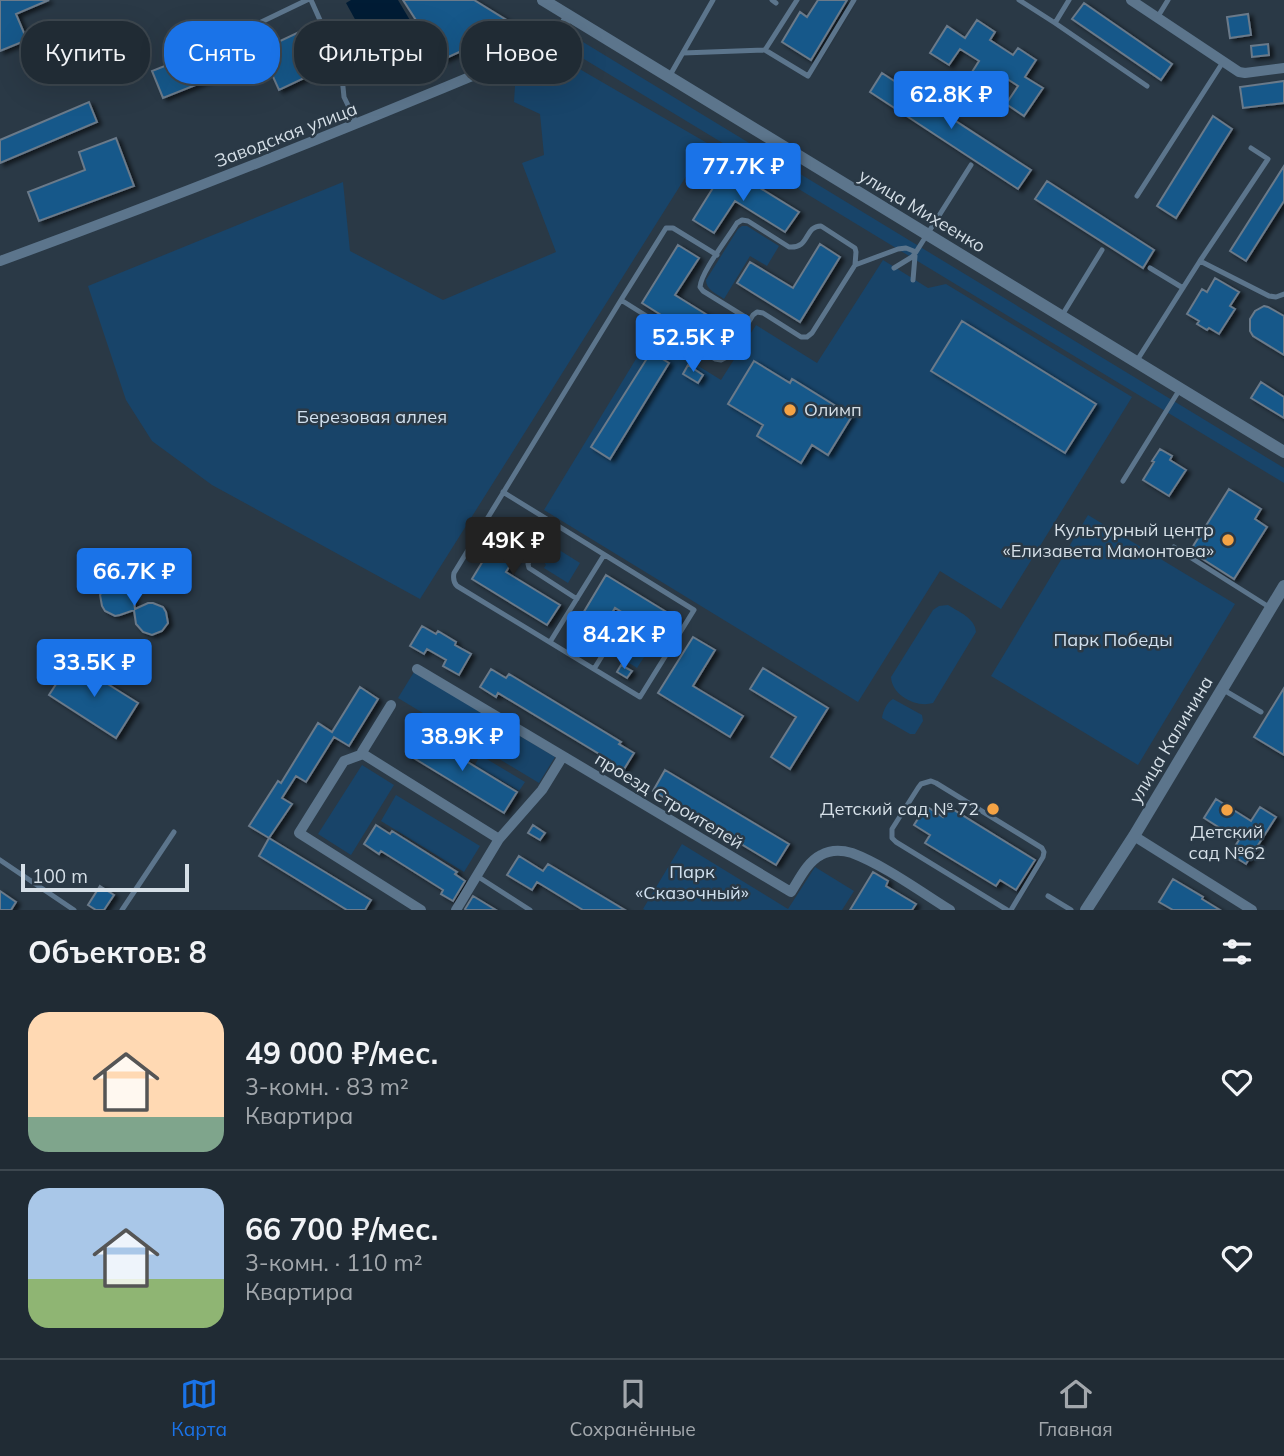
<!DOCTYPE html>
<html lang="ru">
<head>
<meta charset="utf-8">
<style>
  body { margin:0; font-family:Mulish,sans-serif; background:#2d3740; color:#f1f3f6; height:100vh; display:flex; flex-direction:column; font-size:26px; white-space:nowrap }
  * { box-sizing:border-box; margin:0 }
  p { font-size:23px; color:#a2a7ac }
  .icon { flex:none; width:38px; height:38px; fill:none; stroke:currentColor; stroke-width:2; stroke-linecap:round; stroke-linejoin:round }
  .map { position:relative; height:910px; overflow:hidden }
  .side { display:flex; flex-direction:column; background:#202b34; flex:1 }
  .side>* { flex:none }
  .top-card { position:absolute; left:21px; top:21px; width:700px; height:63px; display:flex; gap:14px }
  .scale { position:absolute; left:21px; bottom:18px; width:168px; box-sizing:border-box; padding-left:7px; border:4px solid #d5dfe7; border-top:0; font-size:19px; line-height:24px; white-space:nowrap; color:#d5dfe7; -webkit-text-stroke:5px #2a3946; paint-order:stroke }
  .price { position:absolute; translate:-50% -60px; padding:0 16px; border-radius:7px; background:#1a73e8; color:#fff; font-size:23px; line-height:46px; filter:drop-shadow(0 2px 4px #0008) }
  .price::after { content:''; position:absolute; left:50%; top:42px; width:21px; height:16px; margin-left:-10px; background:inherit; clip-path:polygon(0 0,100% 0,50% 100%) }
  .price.on { background:#222; color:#fff }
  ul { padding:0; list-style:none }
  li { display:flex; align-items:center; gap:21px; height:175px; padding:0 28px }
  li+li { border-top:2px solid #3d474f }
  li span { display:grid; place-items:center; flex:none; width:196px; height:140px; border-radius:21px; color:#555 }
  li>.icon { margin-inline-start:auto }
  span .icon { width:84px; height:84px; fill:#fffc; stroke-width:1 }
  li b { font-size:30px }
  h2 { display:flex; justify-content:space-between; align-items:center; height:84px; padding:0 28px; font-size:30px }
  .tag { padding:0 24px; border-radius:28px; background:#202b34; box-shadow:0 7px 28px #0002,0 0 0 2px #3d474f; font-size:24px; line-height:63px }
  .tag.on { background:#1a73e8; color:#fff }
  .dock { display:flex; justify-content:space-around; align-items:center; height:98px; border-top:2px solid #3d474f; background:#202b34; font-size:19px; color:#a2a7ac }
  .dock a { display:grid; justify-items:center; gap:4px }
  .dock .on { color:#1a73e8 }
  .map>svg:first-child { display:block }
</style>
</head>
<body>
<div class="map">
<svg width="1284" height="910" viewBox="0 0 1284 910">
  <defs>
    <filter id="shadow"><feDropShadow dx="4" dy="2.5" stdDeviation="2" flood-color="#0009"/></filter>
  </defs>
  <rect width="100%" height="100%" fill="#2a3946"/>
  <!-- green -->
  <path fill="#184469" d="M583,42L1284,468V483L574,53Z
    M571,64L707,143L420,599L212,485L152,441L126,400L88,286L343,182L350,251L443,300L556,252L522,163L544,155L540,114L514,102L515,86Z
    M742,226H747L779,246L767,266L750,256L724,299C716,293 706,290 706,280L738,229Z
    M883,260L928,288L946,284L1132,397L1001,609L940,571L858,702L544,510L650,336L721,380L756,325L817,363Z
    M1088,515L1235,604L1138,765L991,676Z
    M556,548L580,563L568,583L544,568L546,565L543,560L544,555L548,551H554Z
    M948,605C959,612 975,618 976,632L933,703C917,708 892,696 891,677L933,610L939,606Z
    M631,645L646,654L637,668L623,659Z
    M414,672L555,757L539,783L398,698Z
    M893,699L922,715L923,721L915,734H910L882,718C883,711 887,702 893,699Z
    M436,727L469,748L463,757L430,737Z
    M480,755L525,782L519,791L475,765Z
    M362,765L394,785L351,855L318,834Z
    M396,795L480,846L464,872L381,821Z
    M682,844L788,909L815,867L854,891L842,910H645L643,909Z"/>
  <!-- water -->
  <path fill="#001c35" d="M351,0H398L414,27L372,50L346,3Z"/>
  <!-- building -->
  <path fill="#18598a" stroke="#6a7a8a" stroke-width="2" filter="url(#shadow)" d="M0,0H49L16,14L27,40L0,51Z
    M403,0H474L513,24L510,29L444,59L431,61L416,67L410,54L416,51L408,36L421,28Z
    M818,0H847L811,60L782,42L800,12L807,17Z
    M1084,3L1172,64L1161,80L1072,19Z
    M1248,14L1251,35L1230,38L1227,17Z
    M977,20L995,32L990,40L1013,55L1018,48L1036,60L1025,77L1043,88L1024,116L1006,104L1018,86L998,73L983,95L965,83L979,61L960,49L949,65L930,53L947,26L965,38Z
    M316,24L334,64L279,90L261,50Z
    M230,40L241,67L163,98L152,71Z
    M1268,44L1269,55L1252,57L1251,46Z
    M882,73L1031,170L1018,189L870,92Z
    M1284,81V103L1243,108L1240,87Z
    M89,102L97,122L0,163V140Z
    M1213,116L1232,129L1176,218L1157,206Z
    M116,138L134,186L39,221L28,192L85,170L79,152Z
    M1284,166V201L1246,261L1230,251Z
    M726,167L799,212L785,232L735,201L714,233L693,220Z
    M1047,181L1154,250L1143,268L1035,199Z
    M820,244L840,257L800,322L737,283L750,262L793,288Z
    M678,245L699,258L675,295L730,329L717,350L642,303Z
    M1215,278L1239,292L1230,306L1235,309L1219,334L1209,328L1207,330L1197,324L1199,321L1187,314L1202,289L1207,292Z
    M1264,306L1268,307L1284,316V355L1253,336L1250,331V319L1255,311Z
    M962,321L1096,404L1065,453L931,371Z
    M651,352L669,363L610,459L591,447Z
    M754,361L790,383L792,379L852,416L828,455L812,445L801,463L757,436L763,425L728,404Z
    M688,365L703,375L698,383L683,374Z
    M1261,382L1284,397V418L1251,398Z
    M1160,449L1172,456L1170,460L1186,470L1169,496L1143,480L1154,462L1152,461Z
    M1229,489L1261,509L1255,519L1267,527L1234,579L1190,551Z
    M506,523L528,536L506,572L560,605L547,625L472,579Z
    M606,575L678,619L665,639L615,608L594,643L573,630Z
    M116,582L127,585L131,589L133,594L135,609L148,603H153L163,607L166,612L168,623L162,631L152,635L143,632L136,624L134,610L120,615L115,616L105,611L102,606L100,595L106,586Z
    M422,626L436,634L438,631L456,642L455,645L471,654L459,675L443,666L446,660L427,649L424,654L410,646Z
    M693,637L715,650L693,686L743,716L730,737L658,693Z
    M71,661L138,703L116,738L49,695Z
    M621,665L632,671L627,678L617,672Z
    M763,668L828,708L790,769L771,757L796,717L750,689Z
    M491,669L506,678L509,674L621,742L619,744L634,753L621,774L606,764L609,760L498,693L496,697L480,687Z
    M360,687L378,699L349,746L334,737L306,782L296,776L282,798L292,804L269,838L249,826L278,781L281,783L318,723L332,732Z
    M1284,688V755L1254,737Z
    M420,733L517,792L504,813L407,754Z
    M665,770L789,844L776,865L653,791Z
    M1216,799L1251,821L1260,807L1276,817L1246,864L1230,854L1239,840L1204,818Z
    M926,806L943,817L949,807L1035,860L1016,890L1000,880L996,886L925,843L930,835L914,825Z
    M376,825L390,834L392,831L457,872L455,874L465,881L453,901L441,894L443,890L381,851L379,854L364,844Z
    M533,825L545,833L540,840L528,833Z
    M269,838L371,900L365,910H347L259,856Z
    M519,856L543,871L548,864L625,910H583L537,882L532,890L507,875Z
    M873,872L888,881L886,886L916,904L912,910H850Z
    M1173,879L1203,897L1202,899L1220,910H1173L1159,902Z
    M100,886L114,895L104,910H96L88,905Z
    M0,891L16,902L11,910H0Z
    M473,896L496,910H466L465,909Z"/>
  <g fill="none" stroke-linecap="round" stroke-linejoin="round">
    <!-- service -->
    <path stroke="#5c758c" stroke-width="5" d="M311,0L341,67L344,97L357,124
      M772,0L776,3
      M1019,0L1055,23L1069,0
      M1157,18L1168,0
      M1055,23L1147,86
      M255,25L307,0
      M765,50L797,0
      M683,53L765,50L808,76L854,0
      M669,77L713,0
      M1137,196L1223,62
      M717,255L673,228H666L621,300L715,359L721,360L727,357L753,315L757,312L763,313L801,337H807L812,333L855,265L898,249L906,248L916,252
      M1200,261L1268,159L1251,148
      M894,268L912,257L916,252L971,165
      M1150,268L1183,288
      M913,280L915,256
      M1061,317L1102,250
      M750,320L703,291L700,287C701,272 728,238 737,223L742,220L748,221L789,247C810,249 804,226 821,226L855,248L856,252L855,265
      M1136,362L1200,261L1269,296L1276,297L1284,294
      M1123,481L1180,389
      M503,492L694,610L640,697L457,586C453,582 453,578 454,573L621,300
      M552,523L530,559L528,564L529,568L577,599
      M1174,547L1269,607
      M550,642L604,555
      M594,669L616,633L622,629L666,655
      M1222,689L1261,712
      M0,860L74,910
      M477,876L530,910
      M1048,896L1071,910
      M122,910L174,832
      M1007,910L896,842L892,838V829L918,788L921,784L931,781L936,783L1042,848L1044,852L1043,857L1011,910"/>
    <!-- minor -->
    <path stroke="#5c758c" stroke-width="10" d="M1131,0L1239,72L1245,73L1284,68
      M0,261C179,196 356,125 532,51C551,41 558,34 569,16
      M417,669L563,756
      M363,754L362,752L391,705
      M1134,836L1252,910
      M421,910L299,833L344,761L363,754L499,839
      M456,910L499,839L542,790L563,756L791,892C799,880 807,862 821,855C830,850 842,850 852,853C884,865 921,892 950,910"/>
    <!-- tertiary -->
    <path stroke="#5c758c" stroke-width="12" d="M543,0L1284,452
      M1086,910L1134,836L1284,586"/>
  </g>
  <!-- markers -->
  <g fill="#f4a345" stroke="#2a3946" stroke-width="2.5">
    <circle cx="790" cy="410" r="7"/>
    <circle cx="1228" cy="540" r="7"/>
    <circle cx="993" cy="809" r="7"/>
    <circle cx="1227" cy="810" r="7"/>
  </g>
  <g text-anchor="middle" stroke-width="5" stroke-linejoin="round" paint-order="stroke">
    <!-- street labels -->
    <g font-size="18" fill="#d5dfe7" stroke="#2a3946">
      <text transform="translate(286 135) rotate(-21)" y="6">Заводская улица</text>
      <text transform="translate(922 211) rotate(31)" y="6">улица Михеенко</text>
      <text transform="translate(1171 740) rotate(-59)" y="6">улица Калинина</text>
      <text transform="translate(669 801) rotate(31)" y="6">проезд Строителей</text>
    </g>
    <!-- poi labels -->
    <g font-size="18" fill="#d5dfe7" stroke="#2a3946" text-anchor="end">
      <text x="804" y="416" text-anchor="start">Олимп</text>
      <text x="1214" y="536">Культурный центр<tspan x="1214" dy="21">«Елизавета Мамонтова»</tspan></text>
      <text x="979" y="815">Детский сад № 72</text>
      <text x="1227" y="838" text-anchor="middle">Детский<tspan x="1227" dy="21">сад №62</tspan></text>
    </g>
    <!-- park labels -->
    <g font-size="18" fill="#d0e0ef" stroke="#2a3946">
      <text x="372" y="423">Березовая аллея</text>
      <text x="1113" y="646">Парк Победы</text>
      <text x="692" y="878">Парк<tspan x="692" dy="21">«Сказочный»</tspan></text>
    </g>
  </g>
</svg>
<div class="scale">100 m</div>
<b class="price" style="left:951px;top:131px">62.8K ₽</b>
<b class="price" style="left:743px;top:203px">77.7K ₽</b>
<b class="price" style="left:693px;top:374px">52.5K ₽</b>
<b class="price on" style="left:513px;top:577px">49K ₽</b>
<b class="price" style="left:134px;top:608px">66.7K ₽</b>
<b class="price" style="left:624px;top:671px">84.2K ₽</b>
<b class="price" style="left:94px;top:699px">33.5K ₽</b>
<b class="price" style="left:462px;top:773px">38.9K ₽</b>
<div class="top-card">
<a class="tag">Купить</a>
<a class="tag on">Снять</a>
<a class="tag">Фильтры</a>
<a class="tag">Новое</a>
</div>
</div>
<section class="side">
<h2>Объектов: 8<svg class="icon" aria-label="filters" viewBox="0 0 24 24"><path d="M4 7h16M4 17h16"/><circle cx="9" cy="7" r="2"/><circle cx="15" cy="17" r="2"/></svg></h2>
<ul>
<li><span style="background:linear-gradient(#ffd9b3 75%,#7fa58c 0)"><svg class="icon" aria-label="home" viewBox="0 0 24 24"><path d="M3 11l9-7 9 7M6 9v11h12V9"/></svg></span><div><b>49 000 ₽/мес.</b><p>3-комн. · 83 m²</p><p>Квартира</p></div><svg class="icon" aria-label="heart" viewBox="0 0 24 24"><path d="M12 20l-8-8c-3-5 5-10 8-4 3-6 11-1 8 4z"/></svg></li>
<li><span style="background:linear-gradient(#a9c7e8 65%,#8fb573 0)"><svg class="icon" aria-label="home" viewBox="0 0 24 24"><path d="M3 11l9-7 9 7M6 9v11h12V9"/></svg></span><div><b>66 700 ₽/мес.</b><p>3-комн. · 110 m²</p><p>Квартира</p></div><svg class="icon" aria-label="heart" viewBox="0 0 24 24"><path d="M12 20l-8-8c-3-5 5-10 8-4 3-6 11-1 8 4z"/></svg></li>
</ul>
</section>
<nav class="dock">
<a class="on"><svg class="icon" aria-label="map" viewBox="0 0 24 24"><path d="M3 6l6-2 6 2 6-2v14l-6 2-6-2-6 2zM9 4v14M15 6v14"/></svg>Карта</a>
<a><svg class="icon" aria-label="saved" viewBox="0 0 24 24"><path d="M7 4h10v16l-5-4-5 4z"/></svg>Сохранённые</a>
<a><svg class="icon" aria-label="home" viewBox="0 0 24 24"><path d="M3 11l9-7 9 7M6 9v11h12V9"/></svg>Главная</a>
</nav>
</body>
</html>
